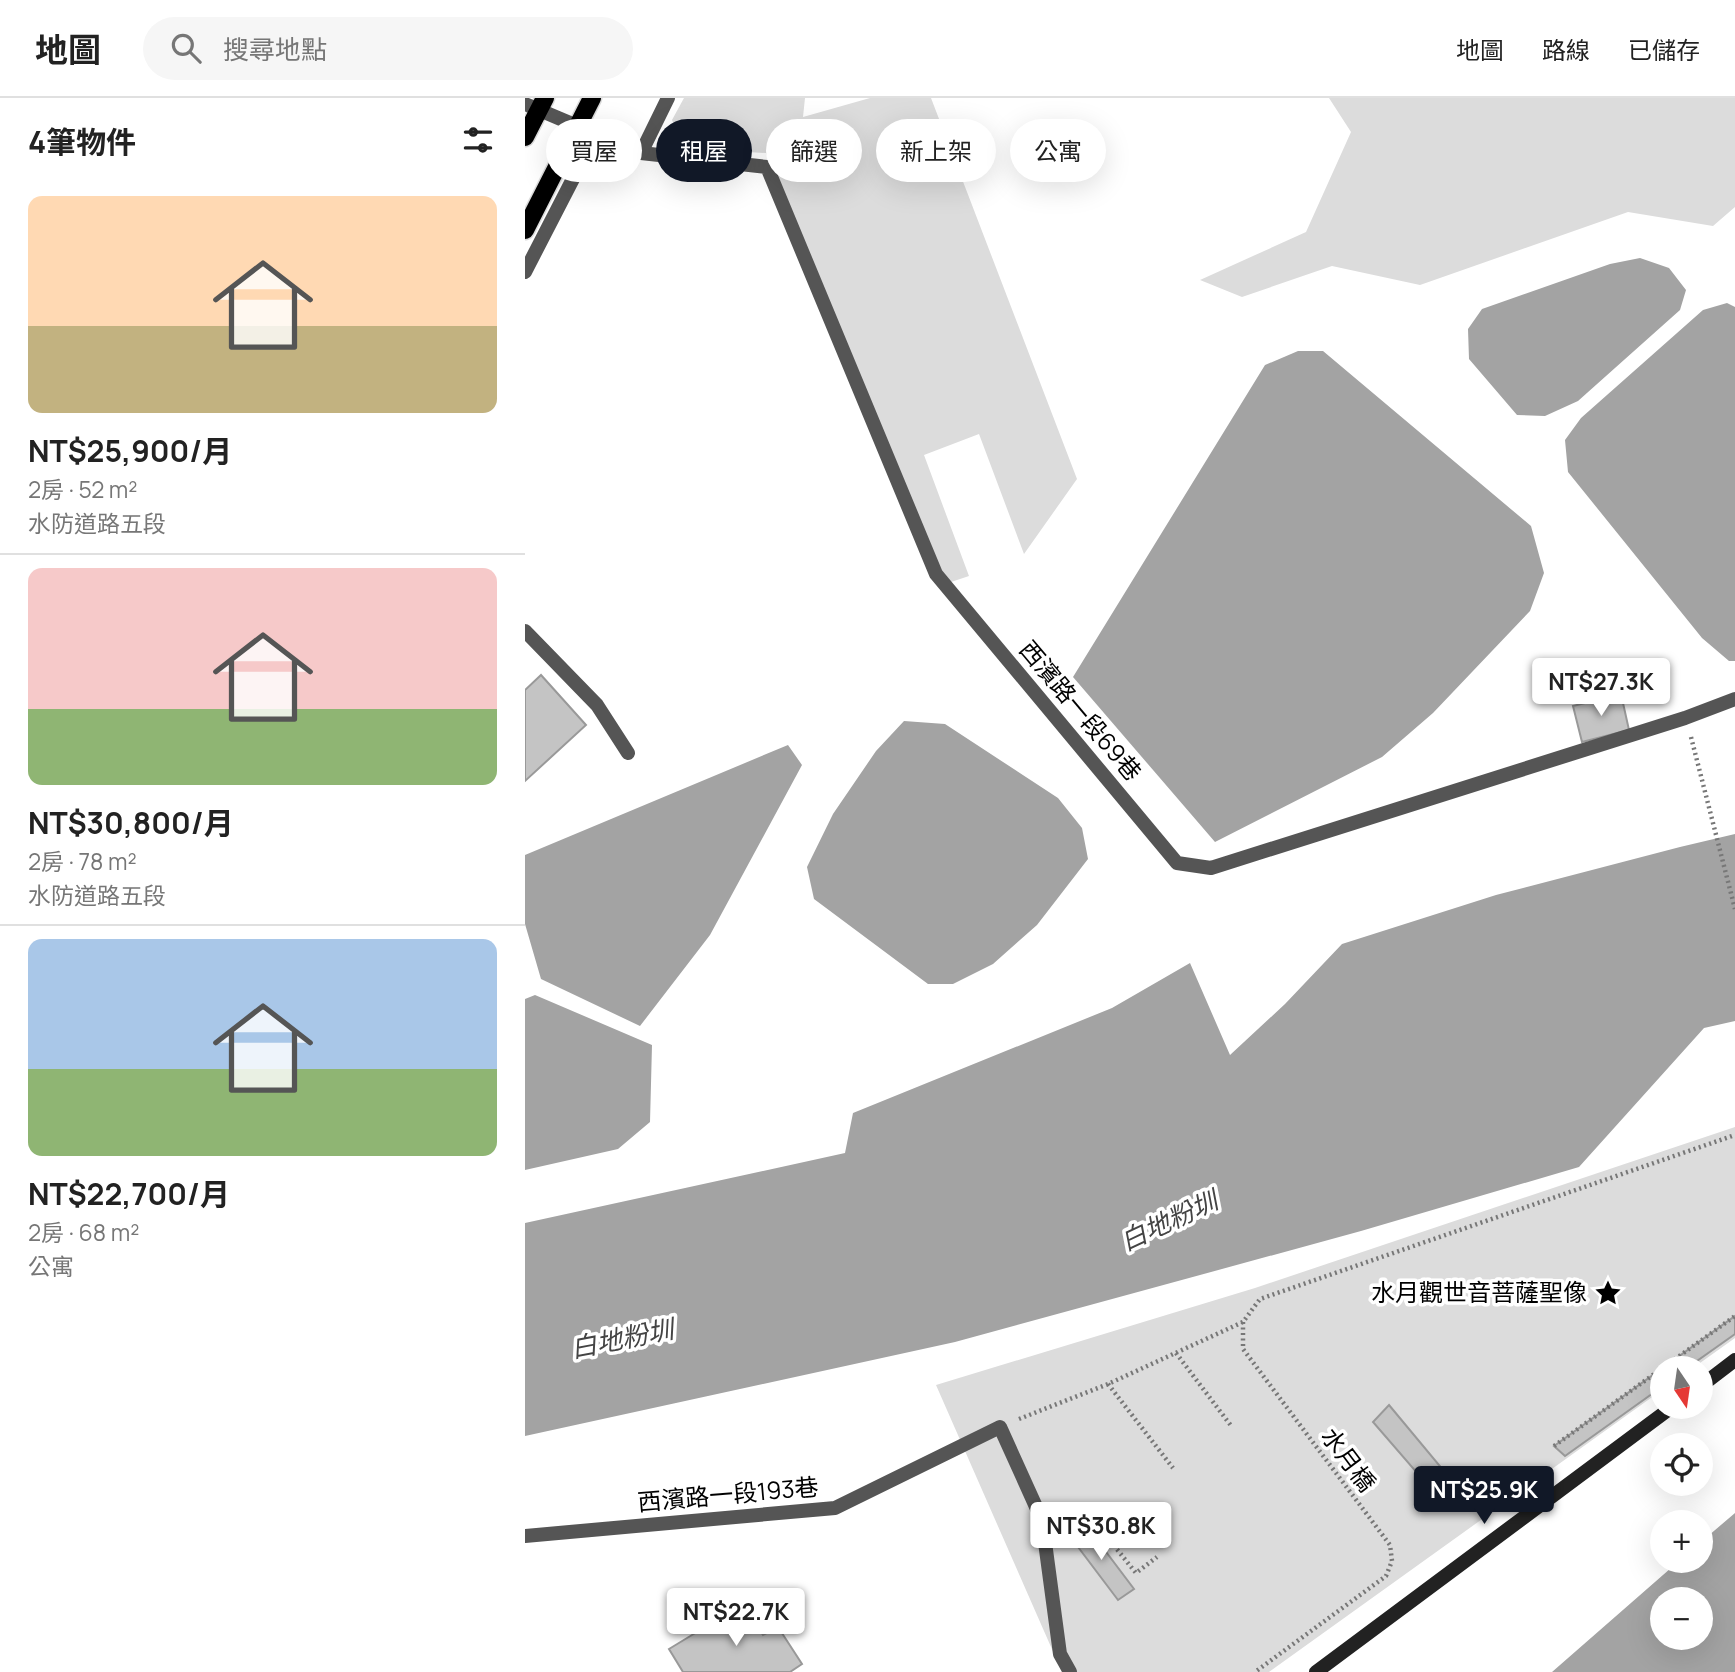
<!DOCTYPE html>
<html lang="zh-TW">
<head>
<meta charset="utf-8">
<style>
  body { margin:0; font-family:Manrope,"Noto Sans TC",sans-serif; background:#f6f6f6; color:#222; height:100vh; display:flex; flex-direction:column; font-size:26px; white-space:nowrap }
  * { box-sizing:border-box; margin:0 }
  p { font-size:23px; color:#767676 }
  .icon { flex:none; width:38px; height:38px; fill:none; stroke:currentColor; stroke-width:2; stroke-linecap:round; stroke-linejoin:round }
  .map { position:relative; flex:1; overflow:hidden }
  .side { display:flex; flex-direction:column; background:#fff; width:525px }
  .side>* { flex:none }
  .banner { position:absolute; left:21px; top:21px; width:665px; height:63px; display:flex; gap:14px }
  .needle { width:46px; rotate:167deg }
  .fabs { position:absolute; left:1125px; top:1258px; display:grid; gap:14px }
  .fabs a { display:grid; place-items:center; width:63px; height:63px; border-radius:50%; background:#fff; box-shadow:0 7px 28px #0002; font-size:35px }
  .price { position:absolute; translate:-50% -60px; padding:0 16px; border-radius:7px; background:#fff; color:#222; font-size:23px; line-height:46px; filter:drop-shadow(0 2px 4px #0008) }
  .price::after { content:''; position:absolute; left:50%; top:42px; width:21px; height:16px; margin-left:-10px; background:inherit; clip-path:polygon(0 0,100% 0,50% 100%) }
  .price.current { background:#111827; color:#fff }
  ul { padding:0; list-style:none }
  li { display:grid; align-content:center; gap:14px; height:371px; padding:0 28px }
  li+li { border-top:2px solid #e0e0e0 }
  li span { display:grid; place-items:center; height:217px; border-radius:14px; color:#555 }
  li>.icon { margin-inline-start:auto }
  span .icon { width:126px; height:126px; fill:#fffc; stroke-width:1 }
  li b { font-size:30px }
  h2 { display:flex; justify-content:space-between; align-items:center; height:84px; padding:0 28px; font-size:30px }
  .chip { padding:0 24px; border-radius:32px; background:#fff; box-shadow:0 7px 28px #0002; font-size:24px; line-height:63px }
  .chip.current { background:#111827; color:#fff }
  header { display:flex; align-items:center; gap:42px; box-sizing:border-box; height:98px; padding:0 35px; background:#fff; border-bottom:2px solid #e0e0e0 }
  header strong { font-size:33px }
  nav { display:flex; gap:38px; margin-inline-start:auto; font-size:24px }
  .search { width:490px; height:63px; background:#f6f6f6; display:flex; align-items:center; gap:18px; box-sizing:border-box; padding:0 24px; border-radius:38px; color:#767676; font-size:26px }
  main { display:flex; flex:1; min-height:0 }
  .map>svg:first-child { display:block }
</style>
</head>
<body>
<header>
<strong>地圖</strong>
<div class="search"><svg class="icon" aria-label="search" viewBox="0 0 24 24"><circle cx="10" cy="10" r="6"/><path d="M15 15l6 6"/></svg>搜尋地點</div>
<nav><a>地圖</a><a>路線</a><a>已儲存</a></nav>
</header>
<main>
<section class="side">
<h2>4筆物件<svg class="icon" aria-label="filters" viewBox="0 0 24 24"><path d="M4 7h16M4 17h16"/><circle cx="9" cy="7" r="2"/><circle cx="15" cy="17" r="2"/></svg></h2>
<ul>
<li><span style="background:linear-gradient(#ffd9b3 60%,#c2b280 0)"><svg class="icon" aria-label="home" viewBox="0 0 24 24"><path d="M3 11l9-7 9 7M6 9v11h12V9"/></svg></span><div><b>NT$25,900/月</b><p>2房 · 52 m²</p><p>水防道路五段</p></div></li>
<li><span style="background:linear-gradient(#f6c9c9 65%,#8fb573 0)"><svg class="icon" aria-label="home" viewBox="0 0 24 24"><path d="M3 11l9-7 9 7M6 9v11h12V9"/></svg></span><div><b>NT$30,800/月</b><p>2房 · 78 m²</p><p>水防道路五段</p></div></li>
<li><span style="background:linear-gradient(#a9c7e8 60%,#8fb573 0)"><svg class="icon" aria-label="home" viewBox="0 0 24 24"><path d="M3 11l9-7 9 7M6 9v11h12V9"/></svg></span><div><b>NT$22,700/月</b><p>2房 · 68 m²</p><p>公寓</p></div></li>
</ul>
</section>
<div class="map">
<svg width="1210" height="1574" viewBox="0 0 1210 1574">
  <rect width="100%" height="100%" fill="#fff"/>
  <!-- green -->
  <path fill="#dcdcdc" d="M159,0H280L278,19L345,0H406L552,381L499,456L454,336L399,357L444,478L414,488L241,55L159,50L147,22Z
    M804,0H1210V109L1188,128L1103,114L895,187L807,168L717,199L675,182L781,134L826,34Z
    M1210,1029V1240L1168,1270H1138L1137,1292L744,1574H537L411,1287L730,1190Z"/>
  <!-- water -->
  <path fill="#a3a3a3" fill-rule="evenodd" d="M1115,160L1144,170L1161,192L1155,212L1053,303L1020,318L992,317L944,261L943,231L957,211L1085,166Z
    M1202,205L1210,209V563H1204L1177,540L1043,374L1040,342L1056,320L1178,212Z
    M773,253H798L1006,428L1019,475L1005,513L908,615L857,659L690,744L548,579L740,267Z
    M379,623L420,626L533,700L557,730L563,761L512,827L468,866L428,886H403L289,801L282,769L308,716L351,653Z
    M263,647L277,667L185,837L115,928L16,881L0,826V757Z
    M1210,736V923L1179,930L1054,1069L836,1133L430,1244L0,1338V1125L320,1055L328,1015L587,910L665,865L705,957L760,906L817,846L971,797L1155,749Z
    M10,897L127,947L125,1024L93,1051L0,1072V901Z
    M1210,1415V1574H1027L1154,1463H1176V1444ZM1138,1502H1176V1540H1138Z"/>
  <!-- building -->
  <path fill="#c4c4c4" stroke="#999" stroke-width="2" d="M16,577L61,627L0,683V592Z
    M1096,596L1104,632L1057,644L1048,608Z
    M1210,1218V1236L1162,1270H1138V1288L1040,1358L1029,1348Z
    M864,1307L929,1385L912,1398L848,1324Z
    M560,1426L609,1491L593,1502L544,1437Z
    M218,1506L238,1537L253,1529L277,1566L265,1574H158L144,1551Z"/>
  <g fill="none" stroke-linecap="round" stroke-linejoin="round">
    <!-- primary casing -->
    <g stroke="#dbdbdb" stroke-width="21">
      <path id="primary" d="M0,39L20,0
        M0,132L67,0"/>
    </g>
    <!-- path -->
    <path stroke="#777" stroke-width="4.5" stroke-dasharray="2 3.5" stroke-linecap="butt" d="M1166,639L1210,811
      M718,1224V1251L865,1447L867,1463L861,1478L730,1574
      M651,1255L707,1329
      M583,1286L648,1370
      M494,1321L583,1286L718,1224L735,1201L1210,1037
      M1029,1348L1210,1218
      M595,1406L570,1424L611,1475L632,1459"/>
    <!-- lane -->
    <path stroke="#555" stroke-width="14" d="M116,55L242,69L411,476L652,765L686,770L1160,620L1210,601
      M0,174L51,75L52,31
      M0,533L72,607L103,655
      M0,1438L310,1410L475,1329L517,1422L535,1556L545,1574"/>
    <!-- street -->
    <path stroke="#555" stroke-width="14" d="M0,6L116,55L143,0"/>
    <!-- secondary -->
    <path stroke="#222" stroke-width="14" d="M1176,1288L1210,1262
      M791,1574L1147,1309"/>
    <!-- primary -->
    <use href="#primary" stroke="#000" stroke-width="18"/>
  </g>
  <!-- icons -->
  <defs>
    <g id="sight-bare" transform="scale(2.1)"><path d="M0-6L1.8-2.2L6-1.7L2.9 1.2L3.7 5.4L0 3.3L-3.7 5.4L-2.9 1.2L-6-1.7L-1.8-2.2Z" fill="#000" stroke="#fff" stroke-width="2.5" paint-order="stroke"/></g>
  </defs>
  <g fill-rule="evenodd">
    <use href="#sight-bare" x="1083" y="1195"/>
  </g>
  <g text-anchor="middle" stroke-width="7" stroke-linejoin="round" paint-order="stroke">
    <!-- street labels -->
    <g font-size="24" fill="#000" stroke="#fff">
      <text transform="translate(555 613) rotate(50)" y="8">西濱路一段69巷</text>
      <text transform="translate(823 1362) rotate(53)" y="8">水月橋</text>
      <text transform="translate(203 1397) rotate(-5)" y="8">西濱路一段193巷</text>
    </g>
    <!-- poi labels -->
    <g font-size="24" fill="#000" stroke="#fff" text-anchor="end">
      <text x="1062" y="1203">水月觀世音菩薩聖像</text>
    </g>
    <!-- water labels -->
    <g font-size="26" font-style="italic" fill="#444" stroke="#fff">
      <text transform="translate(644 1123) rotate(-25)" y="9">白地粉圳</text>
      <text transform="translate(97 1241) rotate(-11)" y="9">白地粉圳</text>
    </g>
  </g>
</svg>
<div class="fabs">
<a><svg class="needle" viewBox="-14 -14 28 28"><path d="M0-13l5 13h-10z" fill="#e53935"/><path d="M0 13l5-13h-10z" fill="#767676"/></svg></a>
<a><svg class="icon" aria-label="locate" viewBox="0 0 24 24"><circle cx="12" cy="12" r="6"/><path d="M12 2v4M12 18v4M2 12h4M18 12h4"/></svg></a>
<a>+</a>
<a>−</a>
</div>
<b class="price" style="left:1076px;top:620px">NT$27.3K</b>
<b class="price current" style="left:959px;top:1428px">NT$25.9K</b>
<b class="price" style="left:576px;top:1464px">NT$30.8K</b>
<b class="price" style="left:211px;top:1550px">NT$22.7K</b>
<div class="banner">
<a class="chip">買屋</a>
<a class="chip current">租屋</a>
<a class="chip">篩選</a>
<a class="chip">新上架</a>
<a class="chip">公寓</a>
</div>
</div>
</main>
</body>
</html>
